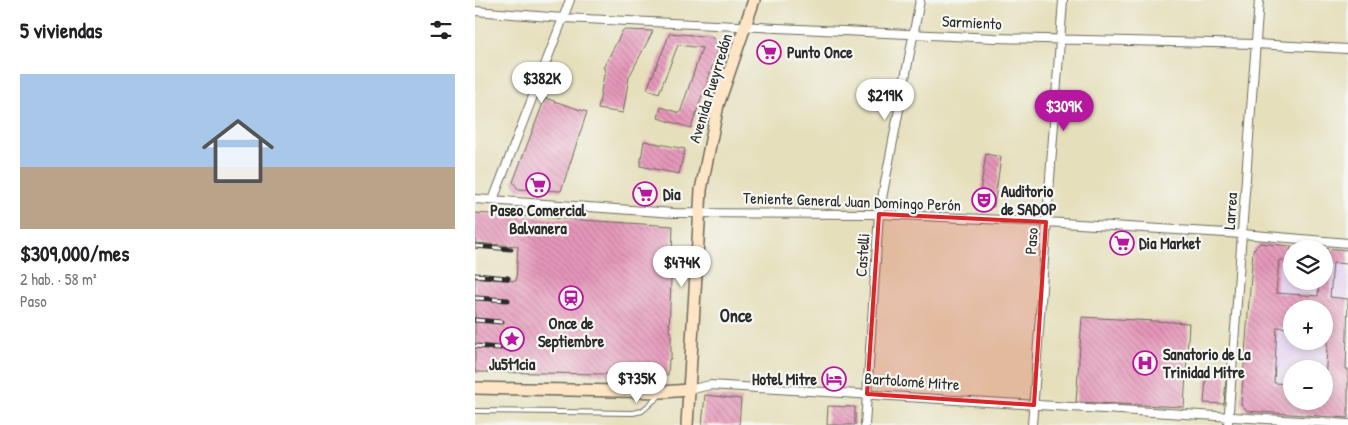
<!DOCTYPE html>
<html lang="es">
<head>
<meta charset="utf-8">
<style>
  body { margin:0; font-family:"Patrick Hand",sans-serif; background:#f6f6f6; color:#202124; height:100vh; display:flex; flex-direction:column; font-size:19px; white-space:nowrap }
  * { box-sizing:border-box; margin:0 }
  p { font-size:16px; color:#757577 }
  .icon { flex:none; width:28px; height:28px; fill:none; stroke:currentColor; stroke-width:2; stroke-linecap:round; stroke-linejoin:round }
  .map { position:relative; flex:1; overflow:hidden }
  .drawer { display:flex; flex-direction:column; background:#fff; width:475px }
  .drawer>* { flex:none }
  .buttons { position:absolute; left:808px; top:240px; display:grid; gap:10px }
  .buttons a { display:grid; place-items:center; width:50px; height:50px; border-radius:50%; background:#fff; box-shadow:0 2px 8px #0003; font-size:25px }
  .price { position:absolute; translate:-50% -42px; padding:0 11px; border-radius:18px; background:#fff; color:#222; font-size:16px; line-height:32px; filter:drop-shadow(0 1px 2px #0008) }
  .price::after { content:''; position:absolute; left:50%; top:30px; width:15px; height:11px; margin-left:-8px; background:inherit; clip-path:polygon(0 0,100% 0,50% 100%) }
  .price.selected { background:#b5179e; color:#fff }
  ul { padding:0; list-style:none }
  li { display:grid; align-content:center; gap:10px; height:265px; padding:0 20px }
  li+li { border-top:1px solid #e0e0e0 }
  li span { display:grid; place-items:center; height:155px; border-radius:0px; color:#555 }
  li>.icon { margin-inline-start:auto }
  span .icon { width:90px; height:90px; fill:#fffc; stroke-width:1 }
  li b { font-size:21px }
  h2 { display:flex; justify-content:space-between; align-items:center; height:60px; padding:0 20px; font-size:21px }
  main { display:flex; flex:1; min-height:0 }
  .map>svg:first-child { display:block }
</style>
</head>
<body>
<main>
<section class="drawer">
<h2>5 viviendas<svg class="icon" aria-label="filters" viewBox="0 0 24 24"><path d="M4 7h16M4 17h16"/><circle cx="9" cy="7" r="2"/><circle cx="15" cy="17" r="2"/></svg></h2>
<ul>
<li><span style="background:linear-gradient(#a9c7e8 60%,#b9a48a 0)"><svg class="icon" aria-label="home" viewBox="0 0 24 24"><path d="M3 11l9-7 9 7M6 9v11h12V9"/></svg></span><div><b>$309,000/mes</b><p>2 hab. · 58 m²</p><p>Paso</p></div></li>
</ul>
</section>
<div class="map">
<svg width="873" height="425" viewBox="0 0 873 425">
  <defs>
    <pattern id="building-back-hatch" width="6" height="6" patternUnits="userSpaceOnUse" patternTransform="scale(1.25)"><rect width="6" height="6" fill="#e697ba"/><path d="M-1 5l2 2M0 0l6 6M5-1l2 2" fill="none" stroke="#bb7b97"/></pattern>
  </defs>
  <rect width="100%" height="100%" fill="#f6f6f2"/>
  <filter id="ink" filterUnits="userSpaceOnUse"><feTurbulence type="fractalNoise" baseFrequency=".02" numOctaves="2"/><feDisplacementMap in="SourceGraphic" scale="10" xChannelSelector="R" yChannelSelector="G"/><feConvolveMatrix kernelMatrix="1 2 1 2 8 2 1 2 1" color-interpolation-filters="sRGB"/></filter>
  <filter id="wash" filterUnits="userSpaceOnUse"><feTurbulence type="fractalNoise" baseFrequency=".0096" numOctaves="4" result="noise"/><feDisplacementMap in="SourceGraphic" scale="20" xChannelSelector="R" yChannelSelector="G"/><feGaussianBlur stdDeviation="1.12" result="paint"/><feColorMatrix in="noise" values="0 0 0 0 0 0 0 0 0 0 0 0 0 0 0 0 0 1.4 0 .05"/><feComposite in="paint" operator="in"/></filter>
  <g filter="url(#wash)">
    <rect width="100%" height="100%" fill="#e5dfbb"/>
    <!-- built -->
    <path fill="#e5d3f1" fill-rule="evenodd" d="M785,243L873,250V418L772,411L766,405L768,377L777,378L781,323H772L775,288H782L784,261H777V250ZM816,249H849V281H816ZM816,309H849V341H816ZM816,369H849V401H816Z"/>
    <g id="blocks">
      <!-- building -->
      <path fill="url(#building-back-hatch)" fill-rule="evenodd" d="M148,30L178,31L154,77L148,113L123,109L130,69L128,68Z
        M195,33L237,37L244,47L216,128L183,118L186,107L205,113L227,48L203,45L184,93L172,89Z
        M70,98L112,112L86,191L43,189L38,182Z
        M169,141L210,149L204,174L165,166Z
        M511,154L526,157L519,207L503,205Z
        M0,213L198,226L194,332H196V359H194L193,375L0,372V278L41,281L43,246L0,243Z
        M785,243L816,246V261L804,260L801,293L843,296L844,281H849V248L873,250V264L858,263L855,297L873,299L871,369H873V418L772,411L766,404L778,250ZM816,309H849V330L853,331L849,401H816V384L799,383L802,327L816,328Z
        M607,317L714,323L709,407L601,402Z
        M732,367L752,368L749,404L729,403Z
        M230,395L266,399L264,425H227Z
        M353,406L380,407V425H352Z"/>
    </g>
  </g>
  <g filter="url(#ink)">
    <use href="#blocks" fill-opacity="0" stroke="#6c6a5d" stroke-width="1"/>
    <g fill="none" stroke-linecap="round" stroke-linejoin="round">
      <!-- lane casing -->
      <g stroke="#6c6a5d" stroke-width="6">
        <path id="lane" d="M0,411L158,413L167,411L184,396"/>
      </g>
      <!-- street casing -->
      <g stroke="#6c6a5d" stroke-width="10">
        <path id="street" d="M0,11L88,18L520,38L781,44L873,49
          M0,199L199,213L404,214L571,222L767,234L873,243
          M18,200L95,0
          M214,390L235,385L873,424
          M390,425L404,214L445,0
          M557,425L588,0
          M753,425L784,0"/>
      </g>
      <!-- secondary casing -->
      <g stroke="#6c6a5d" stroke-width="14">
        <path id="secondary" d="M0,388L187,392L214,390
          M212,425L226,190L243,105L279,0"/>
      </g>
      <!-- lane -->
      <use href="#lane" stroke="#fff" stroke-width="4"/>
      <!-- street -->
      <use href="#street" stroke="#fff" stroke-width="8"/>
      <!-- secondary -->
      <use href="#secondary" stroke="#fde5c5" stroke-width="11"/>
      <!-- rail casing -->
      <g stroke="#2b2b2b" stroke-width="5">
        <path id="rail" d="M0,246L36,249
          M0,275L33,278
          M0,298L33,300
          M0,320L27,322
          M0,346L25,348"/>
      </g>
      <!-- rail -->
      <use href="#rail" stroke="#f6f6f2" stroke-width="3" stroke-dasharray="9" stroke-linecap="butt"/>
    </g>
  </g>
  <!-- marked area -->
  <path fill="#d62828" fill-opacity="0.2" stroke="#d62828" stroke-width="4" stroke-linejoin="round" d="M404,214L571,222L559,405L392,394Z"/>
  <!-- icons -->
  <defs>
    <g id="supermarket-ring" transform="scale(1.25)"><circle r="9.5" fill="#f6f6f2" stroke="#b5179e" stroke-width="1.5"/><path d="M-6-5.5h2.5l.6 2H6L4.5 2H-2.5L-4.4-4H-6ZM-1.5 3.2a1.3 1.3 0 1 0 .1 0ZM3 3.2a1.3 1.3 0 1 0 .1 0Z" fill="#b5179e"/></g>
    <g id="theatre-ring" transform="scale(1.25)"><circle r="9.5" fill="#f6f6f2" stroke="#b5179e" stroke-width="1.5"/><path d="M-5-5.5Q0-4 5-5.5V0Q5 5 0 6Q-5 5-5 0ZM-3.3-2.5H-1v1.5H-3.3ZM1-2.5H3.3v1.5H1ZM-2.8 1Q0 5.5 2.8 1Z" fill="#b5179e"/></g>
    <g id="station-ring" transform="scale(1.25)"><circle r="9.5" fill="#f6f6f2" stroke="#b5179e" stroke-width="1.5"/><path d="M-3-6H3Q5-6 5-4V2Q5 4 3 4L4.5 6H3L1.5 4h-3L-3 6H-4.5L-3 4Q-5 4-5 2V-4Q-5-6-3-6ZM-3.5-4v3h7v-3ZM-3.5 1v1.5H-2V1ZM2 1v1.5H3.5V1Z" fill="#b5179e"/></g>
    <g id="sight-ring" transform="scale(1.25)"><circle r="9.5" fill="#f6f6f2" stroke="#b5179e" stroke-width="1.5"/><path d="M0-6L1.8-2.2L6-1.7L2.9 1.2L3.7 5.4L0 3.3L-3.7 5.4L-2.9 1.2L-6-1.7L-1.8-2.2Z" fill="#b5179e"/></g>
    <g id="hospital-ring" transform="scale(1.25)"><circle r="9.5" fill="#f6f6f2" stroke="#b5179e" stroke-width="1.5"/><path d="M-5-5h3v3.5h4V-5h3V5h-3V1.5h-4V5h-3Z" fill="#b5179e"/></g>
    <g id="hotel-ring" transform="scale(1.25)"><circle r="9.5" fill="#f6f6f2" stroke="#b5179e" stroke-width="1.5"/><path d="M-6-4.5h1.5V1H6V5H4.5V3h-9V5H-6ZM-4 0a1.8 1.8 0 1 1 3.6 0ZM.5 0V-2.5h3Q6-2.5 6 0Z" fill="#b5179e"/></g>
  </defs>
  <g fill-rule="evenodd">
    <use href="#supermarket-ring" x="294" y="52"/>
    <use href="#supermarket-ring" x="63" y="185"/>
    <use href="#supermarket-ring" x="170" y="194"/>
    <use href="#theatre-ring" x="509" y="200"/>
    <use href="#supermarket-ring" x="647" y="243"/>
    <use href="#station-ring" x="96" y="298"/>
    <use href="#sight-ring" x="37" y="339"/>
    <use href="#hospital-ring" x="670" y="363"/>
    <use href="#hotel-ring" x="359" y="379"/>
  </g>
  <g text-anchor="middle" stroke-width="4.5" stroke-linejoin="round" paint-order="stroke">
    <!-- street labels -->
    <g font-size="16" fill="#2b2b2b" stroke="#f6f6f2">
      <text transform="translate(497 22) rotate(3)" y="6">Sarmiento</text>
      <text transform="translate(235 88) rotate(-73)" y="6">Avenida Pueyrredón</text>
      <text transform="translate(377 201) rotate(2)" y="6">Teniente General Juan Domingo Perón</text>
      <text transform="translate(755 211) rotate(-86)" y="6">Larrea</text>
      <text transform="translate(556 241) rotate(-86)" y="6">Paso</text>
      <text transform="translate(387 255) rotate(-86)" y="6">Castelli</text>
      <text transform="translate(437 381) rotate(4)" y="6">Bartolomé Mitre</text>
    </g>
    <!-- poi labels -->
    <g font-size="16" font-weight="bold" fill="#2b2b2b" stroke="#f6f6f2" text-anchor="start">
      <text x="312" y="58">Punto Once</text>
      <text x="526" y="197">Auditorio<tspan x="526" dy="18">de SADOP</tspan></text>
      <text x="188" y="200">Dia</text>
      <text x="63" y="216" text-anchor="middle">Paseo Comercial<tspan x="63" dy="18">Balvanera</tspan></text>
      <text x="664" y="249">Dia Market</text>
      <text x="96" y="329" text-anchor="middle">Once de<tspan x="96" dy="18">Septiembre</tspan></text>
      <text x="688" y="360">Sanatorio de La<tspan x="688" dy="18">Trinidad Mitre</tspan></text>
      <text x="37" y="370" text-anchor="middle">Ju5t1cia</text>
      <text x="342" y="385" text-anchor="end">Hotel Mitre</text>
    </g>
    <!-- neighbourhood labels -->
    <g font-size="18" font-weight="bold" fill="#2b2b2b" stroke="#f6f6f2">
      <text x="261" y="322">Once</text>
    </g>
  </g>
</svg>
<div class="buttons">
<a><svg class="icon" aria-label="layers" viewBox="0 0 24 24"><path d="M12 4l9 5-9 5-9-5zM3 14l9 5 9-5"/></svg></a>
<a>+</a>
<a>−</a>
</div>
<b class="price" style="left:67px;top:104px">$382K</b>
<b class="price" style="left:410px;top:121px">$219K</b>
<b class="price selected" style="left:589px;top:132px">$309K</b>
<b class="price" style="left:207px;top:288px">$474K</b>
<b class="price" style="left:162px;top:404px">$735K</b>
</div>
</main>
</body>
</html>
